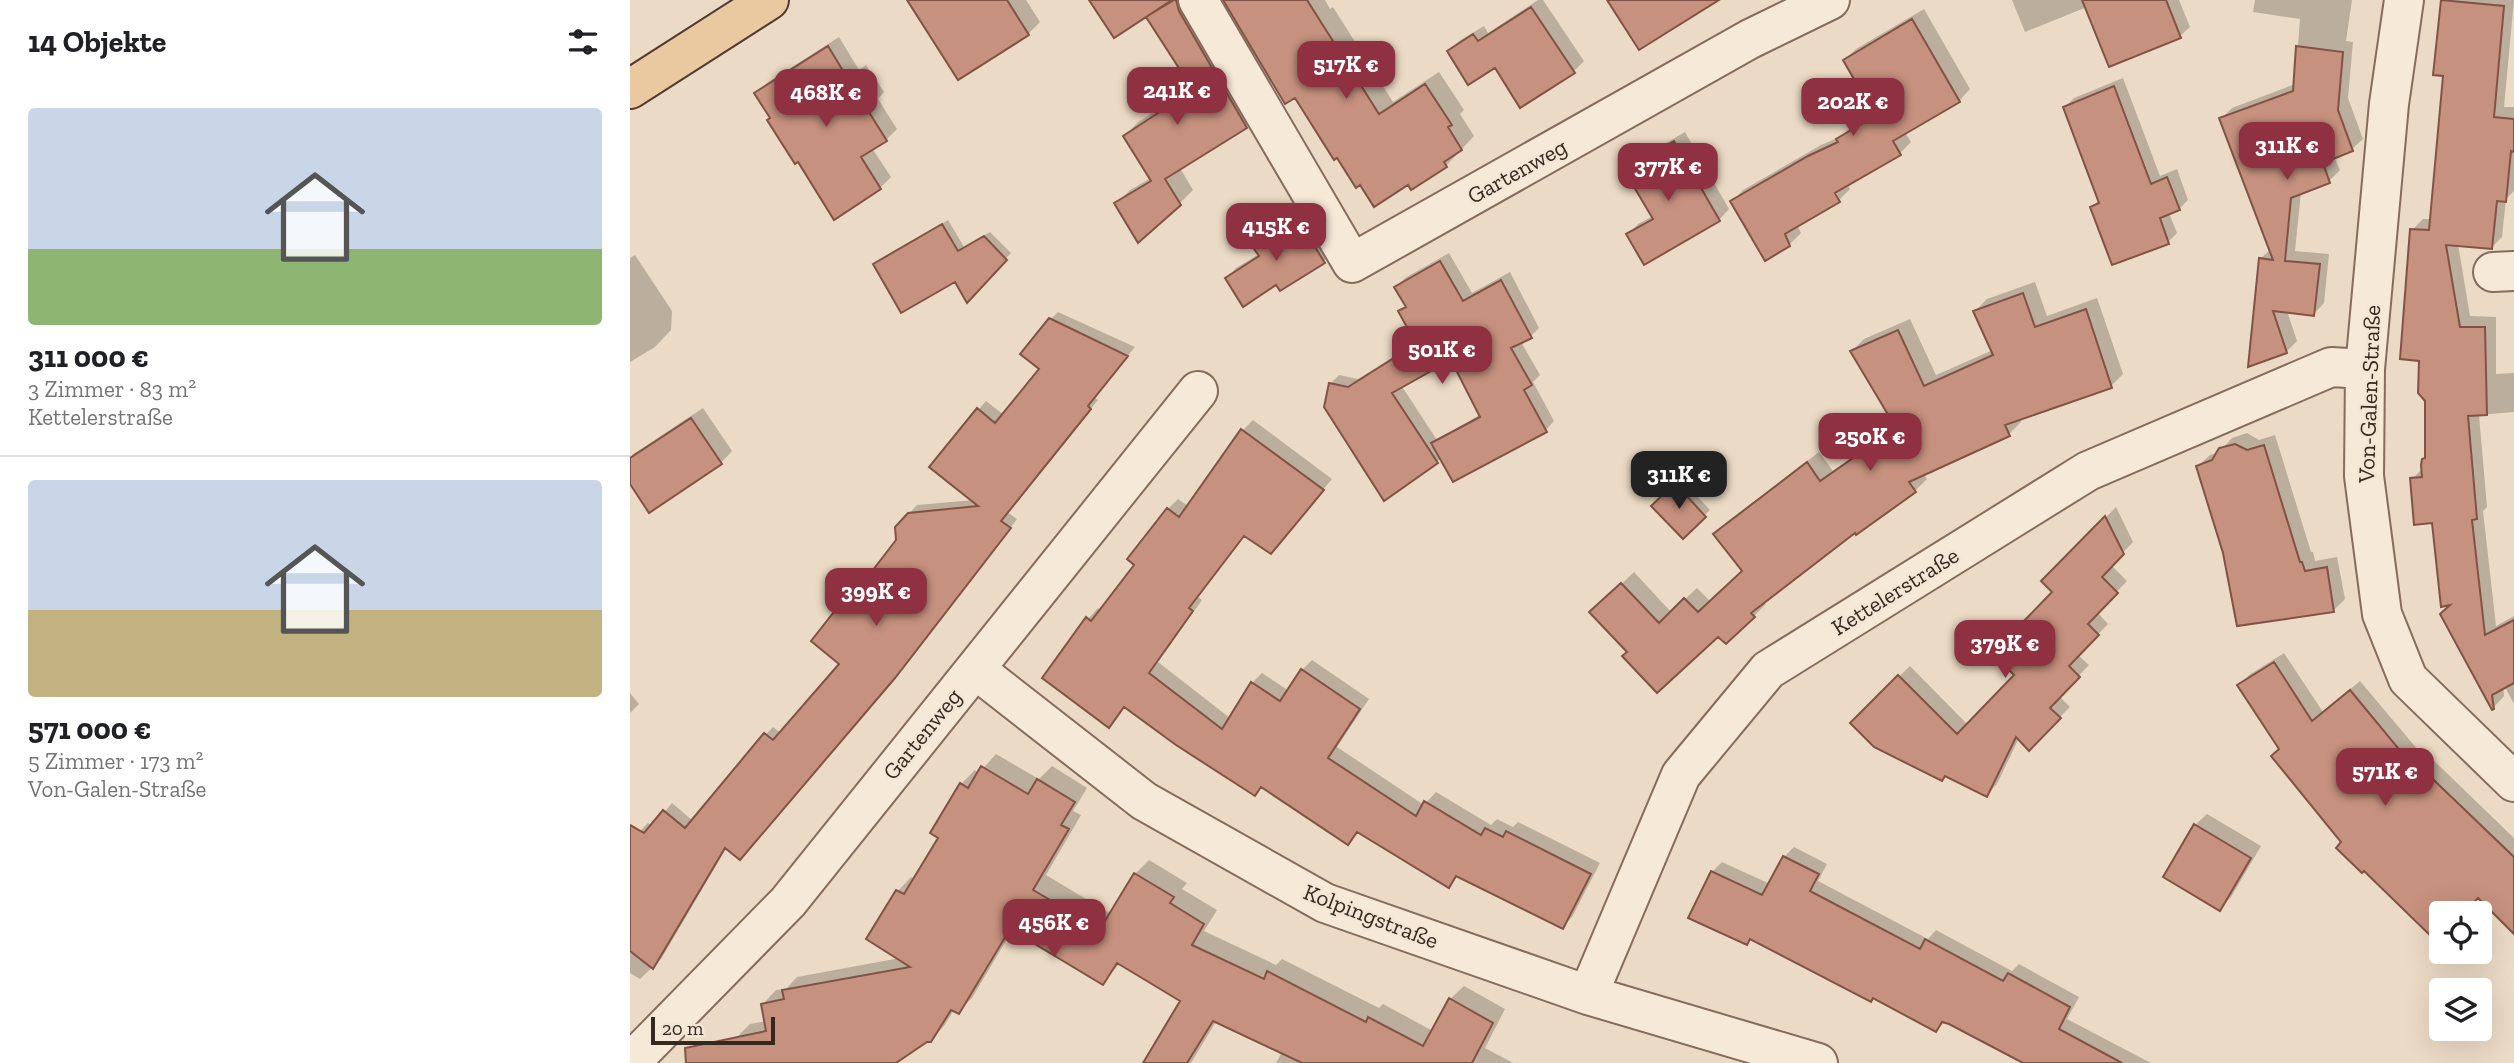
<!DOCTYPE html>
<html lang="de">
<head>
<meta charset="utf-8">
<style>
  body { margin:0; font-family:"Zilla Slab",serif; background:#f6f6f6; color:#202124; height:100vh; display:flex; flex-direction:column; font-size:26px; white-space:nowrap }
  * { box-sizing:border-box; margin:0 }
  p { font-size:23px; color:#757577 }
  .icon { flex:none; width:38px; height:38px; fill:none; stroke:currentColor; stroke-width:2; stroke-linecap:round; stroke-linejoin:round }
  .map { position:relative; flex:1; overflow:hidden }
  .details { display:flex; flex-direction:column; background:#fff; width:630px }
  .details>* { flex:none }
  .buttons { position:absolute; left:1799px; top:901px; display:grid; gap:14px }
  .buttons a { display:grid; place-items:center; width:63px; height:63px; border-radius:7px; background:#fff; box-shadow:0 7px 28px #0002; font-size:35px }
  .scale { position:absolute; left:21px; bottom:18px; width:124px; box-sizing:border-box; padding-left:7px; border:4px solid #36271f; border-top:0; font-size:19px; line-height:24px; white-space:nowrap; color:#36271f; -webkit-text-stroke:5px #f3e6d4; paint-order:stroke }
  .price { position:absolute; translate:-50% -60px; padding:0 16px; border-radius:14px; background:#8f3140; color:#fff; font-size:23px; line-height:46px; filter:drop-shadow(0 2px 4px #0008) }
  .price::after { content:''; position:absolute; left:50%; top:42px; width:21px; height:16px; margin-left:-10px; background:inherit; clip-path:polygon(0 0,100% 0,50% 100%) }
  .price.on { background:#222; color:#fff }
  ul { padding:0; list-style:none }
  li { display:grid; align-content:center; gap:14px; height:371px; padding:0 28px }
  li+li { border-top:2px solid #e0e0e0 }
  li span { display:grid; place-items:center; height:217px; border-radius:7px; color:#555 }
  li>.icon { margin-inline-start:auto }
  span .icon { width:126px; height:126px; fill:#fffc; stroke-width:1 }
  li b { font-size:30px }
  h2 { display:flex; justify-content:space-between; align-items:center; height:84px; padding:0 28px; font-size:30px }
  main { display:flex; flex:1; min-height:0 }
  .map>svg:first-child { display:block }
</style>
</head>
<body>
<main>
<section class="details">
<h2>14 Objekte<svg class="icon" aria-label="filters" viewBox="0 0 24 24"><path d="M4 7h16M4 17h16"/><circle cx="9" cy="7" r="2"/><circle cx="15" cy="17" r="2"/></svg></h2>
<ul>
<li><span style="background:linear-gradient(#c9d6e8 65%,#8fb573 0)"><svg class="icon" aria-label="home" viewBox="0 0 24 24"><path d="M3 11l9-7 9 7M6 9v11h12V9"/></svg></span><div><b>311 000 €</b><p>3 Zimmer · 83 m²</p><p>Kettelerstraße</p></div></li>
<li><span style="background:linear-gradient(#c9d6e8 60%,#c2b280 0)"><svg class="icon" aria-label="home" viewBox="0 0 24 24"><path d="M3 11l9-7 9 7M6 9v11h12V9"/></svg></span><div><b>571 000 €</b><p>5 Zimmer · 173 m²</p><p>Von-Galen-Straße</p></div></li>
</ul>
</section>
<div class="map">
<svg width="1884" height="1063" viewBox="0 0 1884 1063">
  <rect width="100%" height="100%" fill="#ebdac5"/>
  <!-- shadow -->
  <path fill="#0003" fill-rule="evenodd" d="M293,0H396L410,22L398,34L328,78Z
    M461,0H564L630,113L616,126L550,168L563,190L550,203L486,204L500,190L521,178L495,136L508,122L563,86L517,15Z
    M595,0H695L700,9L703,7L763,102L809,72L834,110L830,114L844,136L816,166L666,95Z
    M908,0H913L954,61L944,71L890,106L865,66L819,51L829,41L854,26L858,33Z
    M1382,0H1549L1560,27L1550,36L1480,65L1457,7L1395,32Z
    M1625,0H1722L1716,41L1723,42L1718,98L1733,139L1722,149L1704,157L1710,170L1699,181L1671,192L1665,251L1699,254L1694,303L1684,314L1657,311L1667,341L1656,352L1620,364L1630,259L1641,249L1591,119L1602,108L1665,84L1670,19L1623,12Z
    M1814,0H1884L1874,107H1884V191L1876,199L1872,237L1861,248L1828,244L1840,316L1866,317V374L1884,373V412L1849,415L1857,507L1853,511L1866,626L1884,616V704L1873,683L1874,696L1863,708L1824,603L1803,522L1782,479L1793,468L1797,456V400L1791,359L1782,230L1793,219H1802L1815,75Z
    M1294,9L1340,89L1329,101L1275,132L1281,142L1270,153L1217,184L1220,189L1210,199L1202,184L1207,199H1210L1167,225L1171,233L1159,245L1102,202L1113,190L1191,145L1212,136L1220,128L1246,112L1215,60L1226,49Z
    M209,37L229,70L236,65L254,92L248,99L267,129L256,140L242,148L261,177L250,188L142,118L126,94L137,83Z
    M1493,78L1530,176L1547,169L1558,200L1549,209L1539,213L1547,233L1538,242L1462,207L1469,200L1435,107L1444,98Z
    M1055,132L1099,209L1089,220L998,235L1008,224L1023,216L997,170L1007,160Z
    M677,209L703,252L694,261L597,278L606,268L629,254L624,246L633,236Z
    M318,220L334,247L360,232L381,253L337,300L325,280L245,265Z
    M819,253L842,293L880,272L909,328L901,336L891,342L910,375L903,382L924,421L916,430L811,458L807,462L700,384L709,375L728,379L787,342L770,312L777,305L766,287L775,278ZM822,357L851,414L807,440L771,385Z
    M5,255L42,311L41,330L25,347L0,362V258Z
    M1405,282L1417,316L1467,298L1493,374L1481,386L1389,418L1391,422L1379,434L1293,473L1297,479L1285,491L1227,532L1226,531L1133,602L1136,604L1124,616L1088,634L999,652L974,601L1004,572L1041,612L1067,588L1081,602L1114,571L1086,534L1097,522L1189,452L1203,471L1267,425L1222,351L1234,339L1280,319L1306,375L1363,350L1345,311L1357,299Z
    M428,312L505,347L464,397L468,400L377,512L387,519L272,668L97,847L31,959L10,979L0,973V849L10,831L18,823L23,826L42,803L63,821L136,734L143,727L151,733L211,664L217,599L224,591L227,593L268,541L279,514L287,505L344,500L301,466L356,401L374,415L412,369L420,320Z
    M73,408L102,451L91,463L0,481L2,455Z
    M623,420L702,479L641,552L615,535L568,597L572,600L528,662L600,718L622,683L632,673L659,691L672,670L682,660L739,699L707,747L794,805L806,792L861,825L867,819L883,827L888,822L970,863L942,917L932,927L829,875L819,886L729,832L718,842L633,786L625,794L496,706L479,725L458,619L468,608L471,611L507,565L499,559L538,509L548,499L558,506L613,430Z
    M1617,433L1629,440L1645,435L1681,552H1683L1685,561L1707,557L1715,599L1704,610L1595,553L1568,466L1580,455L1589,452L1602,438Z
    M1051,479L1080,510L1053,537L1023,506Z
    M1486,507L1503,542L1481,565L1497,581L1467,612L1478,624L1448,655L1459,665L1429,696L1440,707L1399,748L1389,738L1367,784L1357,795L1222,723L1280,666L1338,725L1387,675L1425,592L1414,581Z
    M1654,653L1693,712L1730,681L1793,756L1796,753L1884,838V931L1848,896L1811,914V934L1807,939L1714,842L1609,685L1619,675Z
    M0,693L9,704L0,713Z
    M366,754L409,779L422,766L457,788L443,811L451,815L416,875L481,914L505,874L519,860L557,883L552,889L587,910L574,931L646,965L652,959L749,1008L753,1004L803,1031L820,999L834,986L875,1009L855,1048L883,1063H646L652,1052L587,1020L561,1063H515L552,1001L490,963L473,983L383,929L342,998L328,1012L324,1010L314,1026L300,1040H297L262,1063H107L106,1038L120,1024L136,1021L133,1004L146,990L156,989L167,977L270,958L238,939L268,891L281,877L285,879L310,838L331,784L345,770L349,773Z
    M1577,814L1631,846L1601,897L1589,909L1565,825Z
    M1164,847L1197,864L1188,881L1298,939L1306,930L1382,971L1389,964L1449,997L1437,1019L1521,1063H1396L1315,1022L1306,1030L1244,997L1122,938L1117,943L1082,872L1092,862L1140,884L1154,857Z"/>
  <!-- building -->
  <path fill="#c6917e" stroke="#825344" stroke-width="2" d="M277,0H377L399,35L328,80Z
    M459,0H542L484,38Z
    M544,0H546L549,11L617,128L535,179L551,205L508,243L484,203L521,181L493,136L563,90L516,17Z
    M593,0H677L749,114L795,84L822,125L818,127L832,150L814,162L817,167L781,190L778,185L744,207L730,185L726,188L707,158L704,160L665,98L655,104Z
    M977,0H1089L1009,50Z
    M1452,0H1536L1551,38L1479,67Z
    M1811,0L1874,6L1864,117L1884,119V152L1881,151L1876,202L1867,201L1862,249L1816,245L1830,327H1855L1857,415L1838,416L1847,519L1842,520L1855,635L1884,620V683L1862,695L1864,709L1862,710L1810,614L1820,605L1811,607L1802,523L1784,525L1780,478L1792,477L1791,465L1792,459L1795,458V401L1788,393L1789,361L1770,359L1780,229L1799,230L1813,76L1803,75Z
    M901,7L945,73L890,108L865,68L838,85L817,51L843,34L848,41Z
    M1282,19L1330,102L1263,141L1271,155L1205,193L1210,202L1155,234L1160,246L1135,261L1100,201L1178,156L1208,142L1206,139L1245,116L1213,60Z
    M198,46L218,79L225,74L244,104L237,109L257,141L231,157L251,189L204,220L168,162L165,164L137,120L140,118L124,93Z
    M1666,46L1713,52L1708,110L1723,151L1693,163L1700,183L1661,198L1655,261L1690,264L1684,316L1643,311L1657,353L1618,367L1629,258L1643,260L1589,118L1663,91Z
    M1484,86L1521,184L1537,177L1550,210L1530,218L1539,244L1482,265L1460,207L1469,203L1433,107Z
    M1044,141L1090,221L1014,265L996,234L1023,219L994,170Z
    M667,218L695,263L650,291L646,285L613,307L595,278L629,256L622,246Z
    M312,224L328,251L354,236L377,260L337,303L325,282L271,313L243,264Z
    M810,261L833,301L871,280L902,338L881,348L902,385L894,390L917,432L823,482L801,443L850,417L821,360L762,393L808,463L754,501L694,407L699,383L718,387L786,344L768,311L776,307L764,287Z
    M1393,293L1405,327L1456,309L1482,388L1375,425L1380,436L1279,482L1286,492L1226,535L1225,533L1121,613L1125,617L1096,644L1088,637L1027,693L992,656L997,652L959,612L991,583L1029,623L1054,598L1068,612L1112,571L1083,534L1177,462L1190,481L1266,428L1220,351L1268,330L1294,386L1363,355L1343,311Z
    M419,318L498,356L458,406L461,409L371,521L381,528L265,678L110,860L95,848L23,969L0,951V825L14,833L33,810L55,828L134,733L143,740L209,664L181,641L215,598L219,601L266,540L265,527L278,513L348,506L299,467L347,408L365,423L409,369L390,354Z
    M61,418L92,464L19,513L0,484V458Z
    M611,429L694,490L641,554L614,536L559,608L563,611L519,673L592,729L621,682L650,701L671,669L730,709L698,758L786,816L794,801L851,835L855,828L873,837L876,831L961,874L933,929L826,876L819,888L727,832L718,845L631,787L625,796L546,745L494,707L479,728L412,678L456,617L461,621L504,565L497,559L537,508L549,517Z
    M1605,444L1617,450L1634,445L1670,562H1672L1675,571L1697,567L1704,612L1607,626L1593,553L1566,466L1582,460L1589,448Z
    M1045,483L1076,517L1053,539L1021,506Z
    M1475,516L1494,554L1472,577L1488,593L1458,624L1469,635L1439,666L1450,677L1420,708L1431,718L1399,751L1386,737L1357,797L1315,776L1312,781L1244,747L1220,723L1268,675L1327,734L1384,675L1373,664L1404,633L1392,623L1422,592L1411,581Z
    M1644,662L1682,721L1720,690L1782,765L1785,762L1884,857V934L1848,898L1833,914H1811V946L1734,871L1732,873L1706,848L1711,842L1641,756L1649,749L1607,685Z
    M351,766L398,794L407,779L445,802L431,825L439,829L403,890L470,929L504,873L544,897L540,903L574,924L562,945L634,979L637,971L736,1022L738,1017L793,1046L819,998L863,1023L842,1063H672L583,1021L557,1063H513L550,1001L487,963L473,985L380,929L329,1014L321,1010L301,1042H297L266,1063H56L55,1048L136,1031L131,1004L154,999L152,990L280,967L236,939L266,890L274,894L308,838L300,833L330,783L338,788Z
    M1564,824L1621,858L1590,911L1533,877Z
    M1153,856L1189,874L1180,891L1290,949L1295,939L1373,981L1378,973L1440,1007L1429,1029L1492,1063H1393L1319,1024L1312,1022L1306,1032L1243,998L1241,1002L1120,939L1117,945L1058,918L1081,871L1132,895Z"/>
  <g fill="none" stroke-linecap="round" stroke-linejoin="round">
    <!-- minor casing -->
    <g stroke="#856c5d" stroke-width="42">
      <path id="minor" d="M568,0L722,263L1120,39L1200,0
        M1774,0L1759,104L1735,369L1734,476L1752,614L1778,679L1884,782
        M1863,272L1884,271
        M345,669L514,801L695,903L958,995L1188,1063
        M958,995L1051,775L1138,670L1458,471L1701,367L1735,369
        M0,1063L158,902L568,391"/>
    </g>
    <!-- major casing -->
    <g stroke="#533b30" stroke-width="42">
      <path id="major" d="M0,89L139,0"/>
    </g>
    <!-- minor -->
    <use href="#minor" stroke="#f6e9d8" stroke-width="38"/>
    <!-- major -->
    <use href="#major" stroke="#ebc9a0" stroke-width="38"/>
  </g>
  <g text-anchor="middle" stroke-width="5" stroke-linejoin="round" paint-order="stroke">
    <!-- street labels -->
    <g font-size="23" fill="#36271f" stroke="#f3e6d4">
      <text transform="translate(887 171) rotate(-29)" y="8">Gartenweg</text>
      <text transform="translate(1739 394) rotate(-88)" y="8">Von-Galen-Straße</text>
      <text transform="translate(1265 591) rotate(-32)" y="8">Kettelerstraße</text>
      <text transform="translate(292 734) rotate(-51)" y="8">Gartenweg</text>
      <text transform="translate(741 916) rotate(21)" y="8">Kolpingstraße</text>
    </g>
  </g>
</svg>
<div class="buttons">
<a><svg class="icon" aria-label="locate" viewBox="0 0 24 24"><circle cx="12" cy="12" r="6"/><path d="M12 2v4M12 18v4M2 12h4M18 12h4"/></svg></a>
<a><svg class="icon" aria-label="layers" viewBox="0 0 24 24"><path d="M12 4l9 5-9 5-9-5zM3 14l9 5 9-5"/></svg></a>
</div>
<div class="scale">20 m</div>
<b class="price" style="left:716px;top:101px">517K €</b>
<b class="price" style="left:547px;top:127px">241K €</b>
<b class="price" style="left:196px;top:129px">468K €</b>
<b class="price" style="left:1223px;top:138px">202K €</b>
<b class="price" style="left:1657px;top:182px">311K €</b>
<b class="price" style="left:1038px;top:203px">377K €</b>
<b class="price" style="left:646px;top:263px">415K €</b>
<b class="price" style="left:812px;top:386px">501K €</b>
<b class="price" style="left:1240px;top:473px">250K €</b>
<b class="price on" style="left:1049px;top:511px">311K €</b>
<b class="price" style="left:246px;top:628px">399K €</b>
<b class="price" style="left:1375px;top:680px">379K €</b>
<b class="price" style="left:1755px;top:808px">571K €</b>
<b class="price" style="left:424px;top:959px">456K €</b>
</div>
</main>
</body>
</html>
